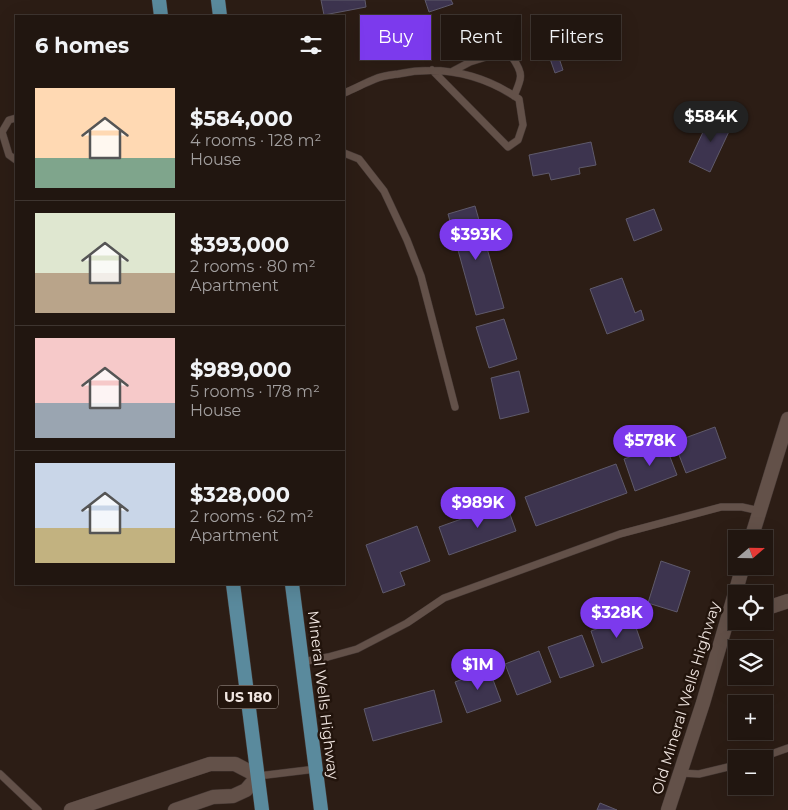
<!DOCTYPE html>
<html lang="en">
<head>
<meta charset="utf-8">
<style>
  body { margin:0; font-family:Montserrat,sans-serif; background:#2d231e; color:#f1f3f6; height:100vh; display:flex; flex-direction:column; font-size:19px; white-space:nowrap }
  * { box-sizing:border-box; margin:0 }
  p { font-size:16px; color:#a29f9f }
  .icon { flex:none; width:28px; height:28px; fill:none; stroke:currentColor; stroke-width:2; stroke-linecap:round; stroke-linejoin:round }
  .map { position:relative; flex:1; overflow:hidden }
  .panel { position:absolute; left:15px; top:15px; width:330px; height:570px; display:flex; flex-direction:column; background:#211610; border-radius:0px; box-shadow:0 5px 20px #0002,0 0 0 1px #3e3530 }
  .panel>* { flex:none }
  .top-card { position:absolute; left:360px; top:15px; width:352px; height:45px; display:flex; gap:10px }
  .needle { width:32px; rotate:70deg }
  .tools { position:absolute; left:728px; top:530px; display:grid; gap:10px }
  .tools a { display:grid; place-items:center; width:45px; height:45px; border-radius:0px; background:#211610; box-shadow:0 5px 20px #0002,0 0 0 1px #3e3530; font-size:25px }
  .price { position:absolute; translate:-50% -42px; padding:0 11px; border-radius:18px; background:#7c3aed; color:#fff; font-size:16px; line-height:32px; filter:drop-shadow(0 1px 2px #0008) }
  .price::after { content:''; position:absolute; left:50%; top:30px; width:15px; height:11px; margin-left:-8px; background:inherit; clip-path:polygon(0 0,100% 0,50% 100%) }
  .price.active { background:#222; color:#fff }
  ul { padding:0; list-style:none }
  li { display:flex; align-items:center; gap:15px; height:125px; padding:0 20px }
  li+li { border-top:1px solid #3e3530 }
  li span { display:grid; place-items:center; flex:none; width:140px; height:100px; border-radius:0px; color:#555 }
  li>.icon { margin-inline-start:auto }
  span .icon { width:60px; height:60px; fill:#fffc; stroke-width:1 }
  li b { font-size:21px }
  h2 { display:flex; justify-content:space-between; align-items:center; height:60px; padding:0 20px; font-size:21px }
  .tag { padding:0 18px; border-radius:0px; background:#211610; box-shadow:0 5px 20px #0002,0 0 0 1px #3e3530; font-size:18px; line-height:45px }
  .tag.active { background:#7c3aed; color:#fff }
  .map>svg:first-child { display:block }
</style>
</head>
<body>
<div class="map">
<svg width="788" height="810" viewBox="0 0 788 810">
  <rect width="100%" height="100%" fill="#2c1d15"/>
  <!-- building -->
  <path fill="#3d344f" stroke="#5f5a6b" d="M321,0H365L366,7L324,15Z
    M425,0H451L453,4L429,12Z
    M554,28L562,50L557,52L563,70L555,73L541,33Z
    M711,115L732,125L710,172L689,162Z
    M591,142L596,165L579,168L580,174L551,180L549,173L533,176L529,155Z
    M475,206L504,308L476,315L448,214Z
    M654,209L662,230L634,241L626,219Z
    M622,278L635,313L641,310L644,320L607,334L590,289Z
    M504,319L517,359L489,368L476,327Z
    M519,371L529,412L500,419L491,378Z
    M715,427L726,458L686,473L674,442Z
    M665,444L677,475L635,491L624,459Z
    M616,464L627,493L536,526L525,497Z
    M506,503L516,531L449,555L439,527Z
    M417,526L430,561L400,572L405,585L383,593L366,545Z
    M661,561L690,571L677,612L648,603Z
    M632,616L643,648L602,663L591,631Z
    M582,635L594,666L560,678L548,647Z
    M539,651L551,682L517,695L505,664Z
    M489,669L501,701L467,713L455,682Z
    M434,690L442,722L373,741L364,709Z
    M600,803L617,810H597Z"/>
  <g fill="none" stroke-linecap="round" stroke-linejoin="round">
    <!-- service casing -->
    <g stroke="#453834" stroke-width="8">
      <path id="service" d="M453,71L470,62L499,53L512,57C524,74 522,78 514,96
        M344,93C354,89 365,83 375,79C382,76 391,75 398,74C442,65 482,74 519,99L523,125L518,140L508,147L432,70
        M16,118L9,120L2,132L9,155L16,160
        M344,153L359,159L384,191L407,240L421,276L455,407
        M302,662L328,657L357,649L407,623L444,598L620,534L721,507H742L760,511
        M757,759L788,748
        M680,773L699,774L736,765
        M0,774L38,810
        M258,776L316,769"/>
    </g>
    <!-- minor casing -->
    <g stroke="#453834" stroke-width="15">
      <path id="minor" d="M764,609L788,601
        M71,810L210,764H235L258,776L246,790L233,796L213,797L175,810"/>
    </g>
    <!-- tertiary casing -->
    <g stroke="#453834" stroke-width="15">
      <path id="tertiary" d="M751,539L788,419
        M668,810L703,703L743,566"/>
    </g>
    <!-- primary casing -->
    <g stroke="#453834" stroke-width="15">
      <path id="primary" d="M159,0L161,16
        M218,0L220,16
        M233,584L262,810
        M292,584L321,810"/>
    </g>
    <!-- service -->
    <use href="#service" stroke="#635149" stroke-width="7"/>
    <!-- minor -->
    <use href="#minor" stroke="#635149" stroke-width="14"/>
    <!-- tertiary -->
    <use href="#tertiary" stroke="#635149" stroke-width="14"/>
    <!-- primary -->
    <use href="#primary" stroke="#5a8a9d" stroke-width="14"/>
  </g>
  <g text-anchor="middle" stroke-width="5" stroke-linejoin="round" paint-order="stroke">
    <!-- shield labels -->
    <rect fill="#22140c" stroke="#b3a7a1" stroke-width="1" x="218" y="685.5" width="60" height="23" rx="4"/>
    <g font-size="14" font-weight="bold" fill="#f1e6e1">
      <text x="248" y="702">US 180</text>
    </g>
    <!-- street labels -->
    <g font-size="15" fill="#f1e6e1" stroke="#22140c">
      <text transform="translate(323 695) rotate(83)" y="5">Mineral Wells Highway</text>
      <text transform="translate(686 698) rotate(-73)" y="5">Old Mineral Wells Highway</text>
    </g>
  </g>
</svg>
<div class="tools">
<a><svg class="needle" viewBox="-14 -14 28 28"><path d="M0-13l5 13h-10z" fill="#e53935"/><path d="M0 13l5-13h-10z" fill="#a29f9f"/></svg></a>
<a><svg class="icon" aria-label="locate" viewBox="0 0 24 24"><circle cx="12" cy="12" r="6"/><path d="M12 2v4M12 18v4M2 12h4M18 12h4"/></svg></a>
<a><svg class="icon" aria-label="layers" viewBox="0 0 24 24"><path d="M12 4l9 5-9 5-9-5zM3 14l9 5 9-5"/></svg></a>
<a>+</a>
<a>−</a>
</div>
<b class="price active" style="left:711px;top:143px">$584K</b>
<b class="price" style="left:476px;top:261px">$393K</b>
<b class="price" style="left:650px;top:467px">$578K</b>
<b class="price" style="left:478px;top:529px">$989K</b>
<b class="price" style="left:617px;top:639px">$328K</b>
<b class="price" style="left:478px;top:691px">$1M</b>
<div class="top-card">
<a class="tag active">Buy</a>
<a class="tag">Rent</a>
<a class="tag">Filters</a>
</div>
<section class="panel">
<h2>6 homes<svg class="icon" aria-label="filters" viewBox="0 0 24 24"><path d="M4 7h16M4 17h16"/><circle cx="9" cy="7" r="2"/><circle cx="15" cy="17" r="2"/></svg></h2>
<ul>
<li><span style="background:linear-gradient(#ffd9b3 70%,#7fa58c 0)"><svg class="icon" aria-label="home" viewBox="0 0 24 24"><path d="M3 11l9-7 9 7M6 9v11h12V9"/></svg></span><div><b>$584,000</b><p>4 rooms · 128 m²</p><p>House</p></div></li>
<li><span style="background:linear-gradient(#dfe7d0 60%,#b9a48a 0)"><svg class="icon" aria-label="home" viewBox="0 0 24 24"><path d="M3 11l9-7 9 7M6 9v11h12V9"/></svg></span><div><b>$393,000</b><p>2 rooms · 80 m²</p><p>Apartment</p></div></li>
<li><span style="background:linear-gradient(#f6c9c9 65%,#9aa5b1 0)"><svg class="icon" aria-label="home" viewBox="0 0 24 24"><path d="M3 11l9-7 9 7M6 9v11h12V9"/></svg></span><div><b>$989,000</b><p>5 rooms · 178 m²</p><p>House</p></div></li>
<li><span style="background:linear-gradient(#c9d6e8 65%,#c2b280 0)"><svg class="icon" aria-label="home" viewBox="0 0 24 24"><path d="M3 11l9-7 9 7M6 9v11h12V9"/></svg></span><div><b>$328,000</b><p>2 rooms · 62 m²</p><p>Apartment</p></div></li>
</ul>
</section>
</div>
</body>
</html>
